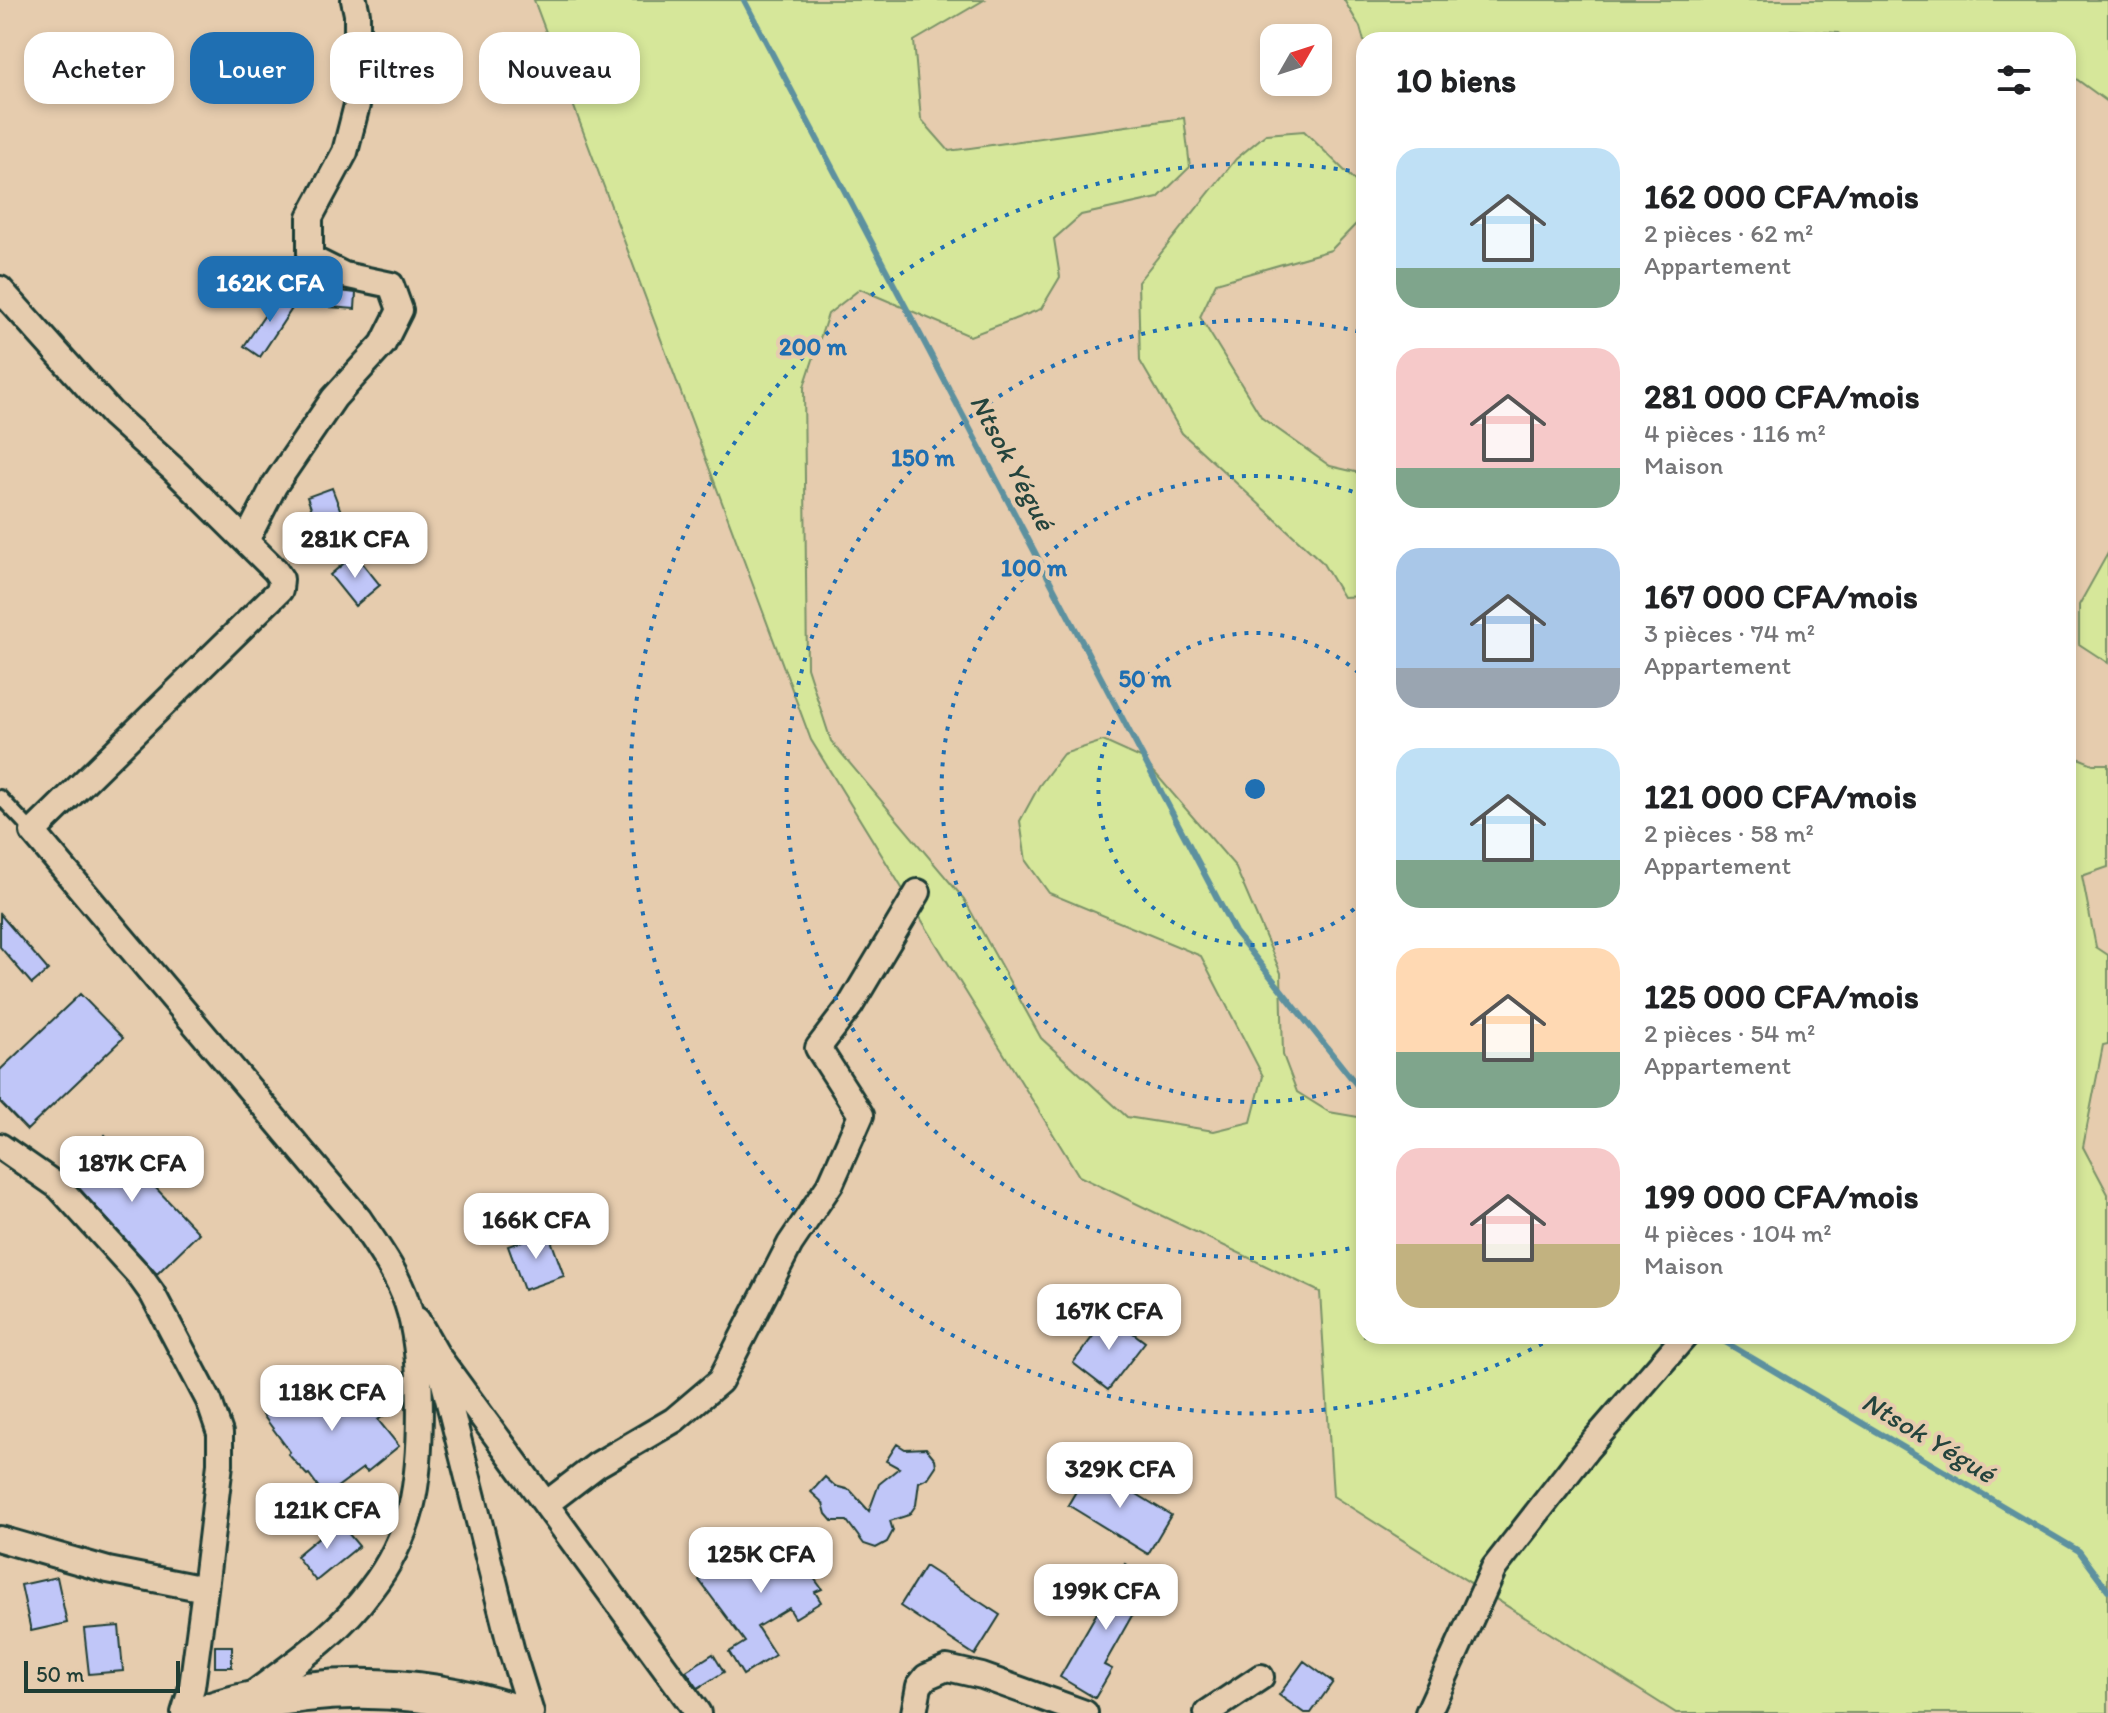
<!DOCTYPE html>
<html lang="fr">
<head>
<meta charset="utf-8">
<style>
  body { margin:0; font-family:Itim,sans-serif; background:#f6f6f6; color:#202124; height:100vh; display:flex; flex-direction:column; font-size:30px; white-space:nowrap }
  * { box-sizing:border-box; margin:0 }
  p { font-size:26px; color:#757577 }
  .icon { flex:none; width:44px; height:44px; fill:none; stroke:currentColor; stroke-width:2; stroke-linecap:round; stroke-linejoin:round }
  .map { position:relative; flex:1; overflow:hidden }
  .side { position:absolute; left:1356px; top:32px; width:720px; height:1312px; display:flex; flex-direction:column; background:#fff; border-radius:24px; box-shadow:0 4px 12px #0003 }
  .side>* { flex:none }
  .guide { position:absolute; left:24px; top:32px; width:760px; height:72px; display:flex; gap:16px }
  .needle { width:52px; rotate:51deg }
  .fabs { position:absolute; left:1260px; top:24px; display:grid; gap:16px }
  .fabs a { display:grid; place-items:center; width:72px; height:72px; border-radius:16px; background:#fff; box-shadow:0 4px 12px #0003; font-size:40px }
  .scale { position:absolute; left:24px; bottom:20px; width:156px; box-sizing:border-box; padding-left:8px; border:4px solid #1f3d34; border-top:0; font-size:22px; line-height:28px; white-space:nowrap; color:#1f3d34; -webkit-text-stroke:6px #e6ccae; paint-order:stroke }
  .price { position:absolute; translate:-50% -68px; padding:0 18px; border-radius:16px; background:#fff; color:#222; font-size:26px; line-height:52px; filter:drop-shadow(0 2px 4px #0008) }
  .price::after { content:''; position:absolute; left:50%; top:48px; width:24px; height:18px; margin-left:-12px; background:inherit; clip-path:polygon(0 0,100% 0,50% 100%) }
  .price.current { background:#1f6fb2; color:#fff }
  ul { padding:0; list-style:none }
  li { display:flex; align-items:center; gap:24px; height:200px; padding:0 40px }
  li span { display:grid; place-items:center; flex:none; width:224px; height:160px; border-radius:24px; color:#555 }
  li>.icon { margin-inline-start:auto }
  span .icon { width:96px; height:96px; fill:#fffc; stroke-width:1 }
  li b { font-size:34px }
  h2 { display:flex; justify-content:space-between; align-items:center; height:96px; padding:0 40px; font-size:34px }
  .pill { padding:0 28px; border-radius:24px; background:#fff; box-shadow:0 4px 12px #0003; font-size:28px; line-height:72px }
  .pill.current { background:#1f6fb2; color:#fff }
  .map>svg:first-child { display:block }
</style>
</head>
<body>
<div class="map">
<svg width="2108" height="1713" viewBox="0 0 2108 1713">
  <rect width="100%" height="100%" fill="#e6ccae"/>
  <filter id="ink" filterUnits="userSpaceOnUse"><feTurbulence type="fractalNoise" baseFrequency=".0125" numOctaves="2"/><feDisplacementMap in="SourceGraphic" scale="16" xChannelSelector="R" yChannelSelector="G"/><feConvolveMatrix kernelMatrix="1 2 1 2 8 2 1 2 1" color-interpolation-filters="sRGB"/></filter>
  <g filter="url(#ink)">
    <!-- green -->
    <path fill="#d6e79a" stroke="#7a9267" stroke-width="2" d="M534,0H984L914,41L921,119L949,151L1184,118L1190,167L1158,198L1081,215L1054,239L1060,277L1041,309L970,336L860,289L828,314L804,387L807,667L831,741L964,899L1041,1038L1127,1117L1214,1131L1251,1122L1263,1076L1201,956L1049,893L1026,861L1020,821L1039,786L1063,754L1103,741L1143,759L1235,866L1281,973L1283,1055L1297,1092L1329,1112L1364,1118V1336H2068V754L2093,764H2108V867L2082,876L2096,947L2108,955V1044L2103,1045L2083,1147L2108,1194V1713H1676L1333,1496L1320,1292L1079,1176L811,740Z
      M1344,0H2108V102L2068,73V40H1847L1838,33L1791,30L1774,40L1364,41L1360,27Z
      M1304,131L1357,183V223L1331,250L1216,283L1200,317L1262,418L1330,466L1364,474V596L1343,597L1322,562L1182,433L1140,361L1138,282L1236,159L1266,134Z
      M2108,553V663L2079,644V605Z"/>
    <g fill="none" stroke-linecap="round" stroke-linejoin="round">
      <!-- stream -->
      <path stroke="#5d919f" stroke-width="6" d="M744,0L1235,932L1364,1094
        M1715,1336L2079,1551L2108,1590"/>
    </g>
    <!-- building -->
    <path fill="#c0c6f8" stroke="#1f3d34" stroke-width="2" d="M332,290L356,293L355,309L330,307Z
      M281,291L297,301L260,357L244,346Z
      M332,488L343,517L318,527L307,497Z
      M355,554L380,585L355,606L330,575Z
      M0,914L48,970L32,984L0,947Z
      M80,994L123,1038L27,1130L0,1102V1070Z
      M105,1135L199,1233L157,1274L65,1173Z
      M548,1232L564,1276L524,1290L508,1246Z
      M1109,1315L1145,1342L1108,1390L1073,1363Z
      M307,1378L336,1418L382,1382L399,1404L378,1420L399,1446L367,1472L363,1468L325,1496L309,1474L307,1475L288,1454L290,1452L260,1411Z
      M897,1444L905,1449L926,1448L935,1459L936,1466L928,1478L919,1482L916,1505L909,1515L890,1521L893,1531L887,1542L876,1548L864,1544L847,1521H832L826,1514L823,1503L811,1492L825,1477L835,1486L850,1490L869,1511L879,1484L899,1468L886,1461Z
      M1091,1466L1171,1515L1148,1554L1068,1505Z
      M338,1521L359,1546L316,1581L296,1556Z
      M780,1532L822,1589L815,1592L821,1602L795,1618L789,1608L757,1627L775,1655L743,1675L729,1652L745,1642L699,1580Z
      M1125,1564L1152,1580L1104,1665L1112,1669L1095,1698L1060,1677Z
      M925,1566L1000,1615L975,1655L900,1606Z
      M57,1577L67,1623L31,1631L21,1585Z
      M119,1626L123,1671L89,1674L84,1629Z
      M215,1646H232V1667H215Z
      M713,1654L724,1672L698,1688L686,1671Z
      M1304,1661L1333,1682L1311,1713H1304L1279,1695Z"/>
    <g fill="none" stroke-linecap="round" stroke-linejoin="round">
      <!-- service casing -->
      <g stroke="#1f3d34" stroke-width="18">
        <path id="service" d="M0,797L33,832"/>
      </g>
      <!-- minor casing -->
      <g stroke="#1f3d34" stroke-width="30">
        <path id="minor" d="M0,289L112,414L172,468L275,570L281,579L280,590L33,832L359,1219C377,1246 397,1273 407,1303C424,1352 423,1458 411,1508C404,1536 389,1566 371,1589C339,1634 292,1665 249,1697
          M246,541L274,486L334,398L383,344L400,310L391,285L344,275L310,258V217L345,152L357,105V14L354,0
          M0,1146L59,1187L139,1275L152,1293L209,1401L220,1433V1464L205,1589L192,1687L184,1713
          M417,1320L437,1355L698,1713
          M440,1367L512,1652L531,1713
          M546,1504L597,1465L674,1420L720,1381L790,1244L831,1183L861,1115L818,1048L850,1006L918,892
          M0,1539L108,1570L205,1589
          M914,1713L919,1686L926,1677L947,1668L982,1676L1085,1713
          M1207,1713L1261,1677
          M1428,1713L1494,1568L1586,1450L1685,1336"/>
      </g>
      <!-- primary casing -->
      <g stroke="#1f3d34" stroke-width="44">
        <path id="primary" d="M208,1713C310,1681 410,1680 512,1713"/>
      </g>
      <!-- service -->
      <use href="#service" stroke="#e6ccae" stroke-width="12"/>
      <!-- minor -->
      <use href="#minor" stroke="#e6ccae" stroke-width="24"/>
      <!-- primary -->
      <use href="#primary" stroke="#e6ccae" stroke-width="38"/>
    </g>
  </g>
  <!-- distance rings -->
  <g fill="none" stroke="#1f6fb2" stroke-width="4" stroke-dasharray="4 8">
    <path d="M1363 901A156 156 0 1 1 1363 677"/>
    <path d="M1362 1083A313 313 0 1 1 1362 495"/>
    <path d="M1361 1246A469 469 0 1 1 1361 332"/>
    <path d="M1553 1338A625 625 0 1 1 1364 173"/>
  </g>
  <g text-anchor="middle" stroke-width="8" stroke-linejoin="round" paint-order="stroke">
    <!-- water labels -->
    <g font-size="28" font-style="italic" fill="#24443d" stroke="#e6ccae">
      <text transform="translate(1013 462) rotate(62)" y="10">Ntsok Yégué</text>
      <text transform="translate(1929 1437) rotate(31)" y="10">Ntsok Yégué</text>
    </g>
  </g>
  <circle cx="1255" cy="789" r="12" fill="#1f6fb2" stroke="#e6ccae" stroke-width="4"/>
  <g font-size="24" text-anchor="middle" font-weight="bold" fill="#1f6fb2" stroke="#e6ccae" stroke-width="8" stroke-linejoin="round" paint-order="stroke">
    <text x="813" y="355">200 m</text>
    <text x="923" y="466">150 m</text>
    <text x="1034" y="576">100 m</text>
    <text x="1145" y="687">50 m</text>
  </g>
</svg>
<div class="fabs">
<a><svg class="needle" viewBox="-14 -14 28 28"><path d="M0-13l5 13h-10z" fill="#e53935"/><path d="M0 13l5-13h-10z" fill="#757577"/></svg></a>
</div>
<div class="scale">50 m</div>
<b class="price current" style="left:270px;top:324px">162K CFA</b>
<b class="price" style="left:355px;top:580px">281K CFA</b>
<b class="price" style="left:132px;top:1204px">187K CFA</b>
<b class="price" style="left:536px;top:1261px">166K CFA</b>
<b class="price" style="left:1109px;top:1352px">167K CFA</b>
<b class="price" style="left:332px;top:1433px">118K CFA</b>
<b class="price" style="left:1120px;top:1510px">329K CFA</b>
<b class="price" style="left:327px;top:1551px">121K CFA</b>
<b class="price" style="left:761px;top:1595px">125K CFA</b>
<b class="price" style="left:1106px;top:1632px">199K CFA</b>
<div class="guide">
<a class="pill">Acheter</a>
<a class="pill current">Louer</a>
<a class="pill">Filtres</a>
<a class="pill">Nouveau</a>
</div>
<section class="side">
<h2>10 biens<svg class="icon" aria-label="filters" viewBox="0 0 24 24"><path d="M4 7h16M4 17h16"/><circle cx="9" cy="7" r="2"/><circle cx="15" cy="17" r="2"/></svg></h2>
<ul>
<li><span style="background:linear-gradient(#bfe0f5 75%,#7fa58c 0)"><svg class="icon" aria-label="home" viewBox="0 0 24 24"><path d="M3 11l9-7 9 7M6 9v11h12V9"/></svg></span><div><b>162 000 CFA/mois</b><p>2 pièces · 62 m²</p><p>Appartement</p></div></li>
<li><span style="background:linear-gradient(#f6c9c9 75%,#7fa58c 0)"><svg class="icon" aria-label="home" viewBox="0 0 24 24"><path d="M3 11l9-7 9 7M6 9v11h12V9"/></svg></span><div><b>281 000 CFA/mois</b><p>4 pièces · 116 m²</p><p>Maison</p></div></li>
<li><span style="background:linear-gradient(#a9c7e8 75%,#9aa5b1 0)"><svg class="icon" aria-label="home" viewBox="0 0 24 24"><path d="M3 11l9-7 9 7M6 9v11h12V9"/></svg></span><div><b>167 000 CFA/mois</b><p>3 pièces · 74 m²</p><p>Appartement</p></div></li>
<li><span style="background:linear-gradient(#bfe0f5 70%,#7fa58c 0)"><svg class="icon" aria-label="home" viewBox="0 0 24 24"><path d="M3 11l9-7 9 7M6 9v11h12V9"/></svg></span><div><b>121 000 CFA/mois</b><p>2 pièces · 58 m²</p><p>Appartement</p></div></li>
<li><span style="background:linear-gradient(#ffd9b3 65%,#7fa58c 0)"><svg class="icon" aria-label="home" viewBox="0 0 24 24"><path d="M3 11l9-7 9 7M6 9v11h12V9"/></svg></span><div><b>125 000 CFA/mois</b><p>2 pièces · 54 m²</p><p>Appartement</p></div></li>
<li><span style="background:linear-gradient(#f6c9c9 60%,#c2b280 0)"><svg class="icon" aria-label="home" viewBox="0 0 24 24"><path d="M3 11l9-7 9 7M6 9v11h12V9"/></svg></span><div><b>199 000 CFA/mois</b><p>4 pièces · 104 m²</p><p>Maison</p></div></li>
</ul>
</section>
</div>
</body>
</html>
